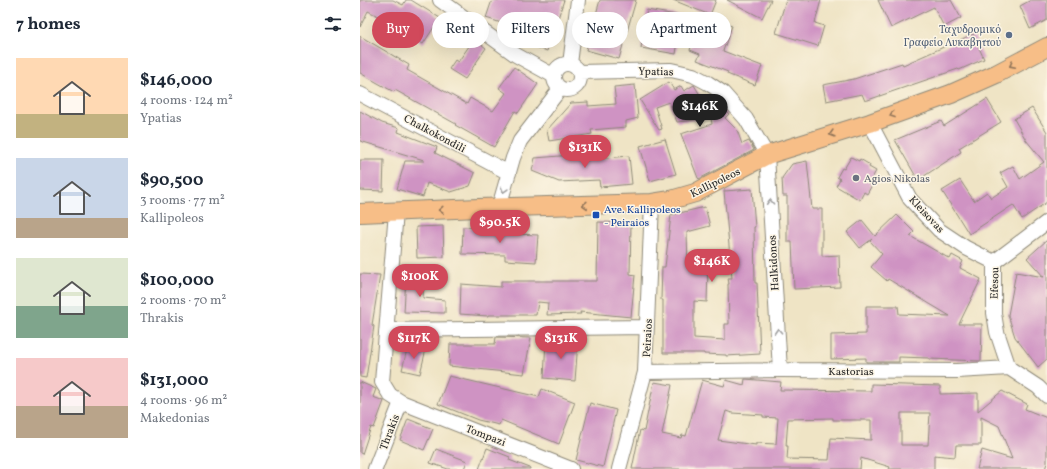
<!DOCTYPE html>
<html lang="en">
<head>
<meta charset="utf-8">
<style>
  body { margin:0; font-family:Vollkorn,serif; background:#f6f6f7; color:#1f2937; height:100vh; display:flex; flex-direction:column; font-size:15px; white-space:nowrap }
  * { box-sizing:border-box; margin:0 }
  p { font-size:13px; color:#747a83 }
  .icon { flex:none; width:22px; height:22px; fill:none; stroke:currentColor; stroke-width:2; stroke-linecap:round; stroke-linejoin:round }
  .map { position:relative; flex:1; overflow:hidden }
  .drawer { display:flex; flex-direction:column; background:#fff; width:360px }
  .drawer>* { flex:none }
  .guide { position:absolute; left:12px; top:12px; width:380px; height:36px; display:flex; gap:8px }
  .price { position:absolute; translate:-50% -34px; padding:0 9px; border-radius:14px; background:#d1495b; color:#fff; font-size:13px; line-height:26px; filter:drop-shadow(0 1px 2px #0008) }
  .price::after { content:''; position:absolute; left:50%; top:24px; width:12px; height:9px; margin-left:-6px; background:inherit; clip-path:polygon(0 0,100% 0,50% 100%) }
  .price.active { background:#222; color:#fff }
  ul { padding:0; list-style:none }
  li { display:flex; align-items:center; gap:12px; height:100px; padding:0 16px }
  li span { display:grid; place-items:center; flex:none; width:112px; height:80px; border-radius:0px; color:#555 }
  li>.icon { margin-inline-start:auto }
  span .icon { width:48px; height:48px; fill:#fffc; stroke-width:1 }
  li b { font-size:17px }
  h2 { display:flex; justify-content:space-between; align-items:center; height:48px; padding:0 16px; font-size:17px }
  .tag { padding:0 14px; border-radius:18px; background:#fff; box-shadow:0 4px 16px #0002; font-size:14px; line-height:36px }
  .tag.active { background:#d1495b; color:#fff }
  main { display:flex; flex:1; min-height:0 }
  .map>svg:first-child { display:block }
</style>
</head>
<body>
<main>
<section class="drawer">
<h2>7 homes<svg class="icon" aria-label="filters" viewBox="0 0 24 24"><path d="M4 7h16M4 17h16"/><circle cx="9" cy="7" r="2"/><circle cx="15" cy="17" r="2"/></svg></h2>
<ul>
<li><span style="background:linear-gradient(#ffd9b3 70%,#c2b280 0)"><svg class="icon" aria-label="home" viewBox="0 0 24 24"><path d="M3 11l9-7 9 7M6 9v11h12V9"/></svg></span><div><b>$146,000</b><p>4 rooms · 124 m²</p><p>Ypatias</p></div></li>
<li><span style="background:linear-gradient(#c9d6e8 75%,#b9a48a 0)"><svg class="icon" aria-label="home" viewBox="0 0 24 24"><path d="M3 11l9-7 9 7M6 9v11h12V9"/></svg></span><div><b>$90,500</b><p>3 rooms · 77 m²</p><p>Kallipoleos</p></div></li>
<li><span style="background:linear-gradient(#dfe7d0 60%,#7fa58c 0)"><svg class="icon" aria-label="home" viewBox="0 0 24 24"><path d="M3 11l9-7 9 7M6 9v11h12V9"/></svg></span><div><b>$100,000</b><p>2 rooms · 70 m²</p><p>Thrakis</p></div></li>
<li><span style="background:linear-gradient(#f6c9c9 60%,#b9a48a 0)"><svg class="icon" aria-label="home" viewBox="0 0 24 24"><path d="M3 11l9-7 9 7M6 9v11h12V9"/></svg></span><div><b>$131,000</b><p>4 rooms · 96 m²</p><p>Makedonias</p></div></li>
</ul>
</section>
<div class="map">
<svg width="687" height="469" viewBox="0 0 687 469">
  <rect width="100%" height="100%" fill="#fcf5e5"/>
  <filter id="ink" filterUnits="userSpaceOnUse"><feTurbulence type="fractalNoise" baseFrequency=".025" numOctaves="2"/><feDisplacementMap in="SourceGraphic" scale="8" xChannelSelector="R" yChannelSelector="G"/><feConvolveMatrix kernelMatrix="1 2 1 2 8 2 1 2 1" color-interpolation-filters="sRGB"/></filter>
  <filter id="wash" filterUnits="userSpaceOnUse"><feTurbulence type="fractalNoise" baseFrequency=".012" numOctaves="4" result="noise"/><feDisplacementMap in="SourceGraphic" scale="16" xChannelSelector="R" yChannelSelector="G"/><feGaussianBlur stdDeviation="0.9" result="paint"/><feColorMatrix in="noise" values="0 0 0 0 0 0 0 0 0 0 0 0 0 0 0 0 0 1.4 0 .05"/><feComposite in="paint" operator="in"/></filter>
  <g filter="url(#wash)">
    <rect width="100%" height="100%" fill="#efe4c5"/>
    <g id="blocks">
      <!-- building -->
      <path fill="#cf93c3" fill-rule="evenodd" d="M0,0H33L43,5L46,0H51L80,18L63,44L31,24L32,23L8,11L0,27Z
        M132,0H204L187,51L156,40L160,29L126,18Z
        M240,0H276L259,59L226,50Z
        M313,0H356L350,15Z
        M367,0H411L402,18Z
        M426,0H461L455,23L464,26L458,46L416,33Z
        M518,0H591L601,18L584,27L574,7L531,28Z
        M671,0H687V20L670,29L660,6Z
        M287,10L322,16L316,54L281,48Z
        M341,19L358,21L372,26L363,51L402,66L395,85L367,74L368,72L337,60L340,54L330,50Z
        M613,34L624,59L599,70L598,69L505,101L502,94L466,101L463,85L494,79L542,63L543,65Z
        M0,36L49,65L47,70L107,104L110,98L133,111L146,93L139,88L154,67L178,84L158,113L155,111L134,147L95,125L96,124L35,90L34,92L0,73Z
        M114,39L126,48L105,79L89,69L95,60L98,62Z
        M309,82L314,90L321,86L324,91L334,85L348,108L356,101L369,114L365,118L377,130L382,144L389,141L394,150L339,179L338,178L321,134L352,124L351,118L317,122L309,102L295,107L302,129L299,130L280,100Z
        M275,85L278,118L266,121V127L231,130L232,134L189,141L187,130L211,103L228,102V106L256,104L254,87Z
        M627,99L641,122L599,148L601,152L558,180L535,140L581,121L584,126Z
        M672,108L687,132V202L662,219L653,205L609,234L582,191L600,180L614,201L627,192L631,198L648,187L640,173L653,166L660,179L684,162L666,140L654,119Z
        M0,111L22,123L39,128L38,132L77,147L75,153L115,173L110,186L91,192L67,183L63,197L37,189L45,161H64V160L0,141Z
        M305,139L316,174L290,181L280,146Z
        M225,154V160L269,156L272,184L240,187L239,180L199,182L172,171L175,158Z
        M491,157L499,161L500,159L510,165L509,167L516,171L509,184L512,185L507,194L504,192L500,200L476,186L480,179L477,177L482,168L484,169Z
        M0,160H24L23,191L0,190Z
        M447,161L452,209H462V256L479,255L480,287L434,289L432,242H427V196H423L422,178L432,164Z
        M392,189L395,227H394L395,283H397L400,354L366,356V355L344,354V353H303V300H301L302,267H305L311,215L345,207L350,226L327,232L328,267L348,268L347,302L334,301V338L365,340V324H369L368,284H369L368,278H372L364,191Z
        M537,215L554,232L550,236L590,259L592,255L603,261L600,268L621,279L599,324H622L621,361L569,359V358L539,357V362H506V358L471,359V335L506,334V306H538L539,314L590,316L528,279L527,281L511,267L522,254L510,241L512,239L500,248L487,232L502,220L515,236Z
        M238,222L271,223L270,274L275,275L271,317L220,312L221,314L187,315L188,303L178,302L176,315H128V316L100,314L101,284L141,287V281H237Z
        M83,226L84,257L57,258L56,227Z
        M103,227L133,228V233L178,235L176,262L145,260V255L102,254Z
        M687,240V359L678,367L655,337L648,315L656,272L684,277L667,258Z
        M0,274L20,275L12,325L14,326L6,378L0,377Z
        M46,276L64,277L63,298L85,300V313L44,312Z
        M136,337L171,338L164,374L89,366L90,344H135Z
        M186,339L218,341L215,381L184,378Z
        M48,345L66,349L60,374L42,370Z
        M89,376L179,397L182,389L215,402L199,444L141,420L139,425L118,420L78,404Z
        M385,379L421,382L420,390L511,391V384L580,386V394L618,393V411L642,391L667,404L665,409L687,418V463L685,469H617L622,450L652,459L639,426L621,417V445H596L595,457L574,455V469H529L530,467L501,458L500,469H272L280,430L284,431L294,382L312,385L302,434L321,438L322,435L326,436L342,380L364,386L366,380L384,385ZM366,411L372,413L403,415V417L418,418L416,444L396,443V445L358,440ZM541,413H570L568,445H541ZM473,418V420H511V440L471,438L469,460L427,459L428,446H426L428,419Z
        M0,382L16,389L13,397L24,401L14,428L11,427L2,454L0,453Z
        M230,403L256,410L243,467L216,460Z
        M48,419L73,429L64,450L40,440Z
        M127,448L150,457L149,460L170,468V469H119Z
        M76,449L107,461L104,469H88L70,463Z"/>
    </g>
  </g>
  <g filter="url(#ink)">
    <use href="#blocks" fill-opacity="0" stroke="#8d8878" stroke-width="1"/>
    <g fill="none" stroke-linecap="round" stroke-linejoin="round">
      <!-- minor casing -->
      <g stroke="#8d8878" stroke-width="16">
        <path id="minor" d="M80,0L156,55L194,76
          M194 77a13 13 0 1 1 26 0a13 13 0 1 1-26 0Z
          M210,64L218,0
          M219,72L311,70L333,75L348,83L363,93L386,119L407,155L420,370
          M0,94L149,173
          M510,123L550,199L579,230L606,248L634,262
          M139,207L153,158L160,141L200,89
          M36,212L22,382L30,395L41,402L211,469
          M634,262V313L637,332L649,368
          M634,262L687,222
          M27,330L287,327
          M285,372L420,370L597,371L649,368L678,387L687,396
          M15,469L41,402
          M259,469L285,372L292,203"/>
      </g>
      <!-- major casing -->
      <g stroke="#8d8878" stroke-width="20">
        <path id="major" d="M0,213L119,208L292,203L311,200L335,193L407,155L510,123L591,94L636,74L687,47"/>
      </g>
      <!-- minor -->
      <use href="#minor" stroke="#fff" stroke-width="14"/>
      <!-- major -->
      <use href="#major" stroke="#f7be87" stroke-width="18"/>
    </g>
    <!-- one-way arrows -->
    <defs><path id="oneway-chevron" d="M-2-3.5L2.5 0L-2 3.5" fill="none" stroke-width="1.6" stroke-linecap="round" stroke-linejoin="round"/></defs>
    <g stroke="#917459">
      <use href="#oneway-chevron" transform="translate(652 65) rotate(153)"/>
      <use href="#oneway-chevron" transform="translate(532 115) rotate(160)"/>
      <use href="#oneway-chevron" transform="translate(472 134) rotate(164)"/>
      <use href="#oneway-chevron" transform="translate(225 205) rotate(178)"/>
      <use href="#oneway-chevron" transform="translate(81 210) rotate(177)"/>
    </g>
    <g stroke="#a0a0a0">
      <use href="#oneway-chevron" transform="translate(144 190) rotate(106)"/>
      <use href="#oneway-chevron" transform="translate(410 202) rotate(-93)"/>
      <use href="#oneway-chevron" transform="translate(418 331) rotate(-93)"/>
    </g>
  </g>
  <!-- markers -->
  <circle fill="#5c6f8a" stroke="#fcf5e5" stroke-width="1.5" cx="649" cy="35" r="4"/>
  <circle fill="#6b7280" stroke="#fcf5e5" stroke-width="1.5" cx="496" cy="178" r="4"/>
  <rect fill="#1a4fb4" stroke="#fcf5e5" stroke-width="1.5" x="232" y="211" width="8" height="8" rx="2"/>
  <g text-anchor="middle" stroke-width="3" stroke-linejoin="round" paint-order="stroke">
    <!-- service labels -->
    <g font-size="11" fill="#4e5e75" stroke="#fcf5e5" text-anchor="end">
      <text x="641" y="33">Ταχυδρομικό<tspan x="641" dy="13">Γραφείο Λυκαβηττού</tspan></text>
    </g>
    <!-- street labels -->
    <g font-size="11" fill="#2b2b2b" stroke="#fcf5e5">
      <text transform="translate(296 71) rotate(1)" y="4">Ypatias</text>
      <text transform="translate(75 133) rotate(28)" y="4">Chalkokondili</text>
      <text transform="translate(355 182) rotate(-26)" y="4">Kallipoleos</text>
      <text transform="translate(567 214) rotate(47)" y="4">Kleisovas</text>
      <text transform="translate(413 263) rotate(-93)" y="4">Halkidonos</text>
      <text transform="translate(634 283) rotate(-88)" y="4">Efesou</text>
      <text transform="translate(287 338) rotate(-87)" y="4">Peiraios</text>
      <text x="491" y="375">Kastorias</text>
      <text transform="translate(29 432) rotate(-69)" y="4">Thrakis</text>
      <text transform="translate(126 435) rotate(21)" y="4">Tompazi</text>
    </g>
    <!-- worship labels -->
    <g font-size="11" fill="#5b616d" stroke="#fcf5e5" text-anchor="start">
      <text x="504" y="182">Agios Nikolas</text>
    </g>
    <!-- transit labels -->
    <g font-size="11" fill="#164399" stroke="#fcf5e5" text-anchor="start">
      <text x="244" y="213">Ave. Kallipoleos<tspan x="244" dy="13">- Peiraios</tspan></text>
    </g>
  </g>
</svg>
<b class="price active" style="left:340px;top:128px">$146K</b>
<b class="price" style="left:225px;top:169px">$131K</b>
<b class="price" style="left:140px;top:244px">$90.5K</b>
<b class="price" style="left:352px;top:283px">$146K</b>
<b class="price" style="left:60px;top:298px">$100K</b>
<b class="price" style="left:54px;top:360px">$117K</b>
<b class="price" style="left:201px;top:360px">$131K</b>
<div class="guide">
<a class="tag active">Buy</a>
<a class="tag">Rent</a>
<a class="tag">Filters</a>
<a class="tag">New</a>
<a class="tag">Apartment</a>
</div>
</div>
</main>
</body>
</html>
